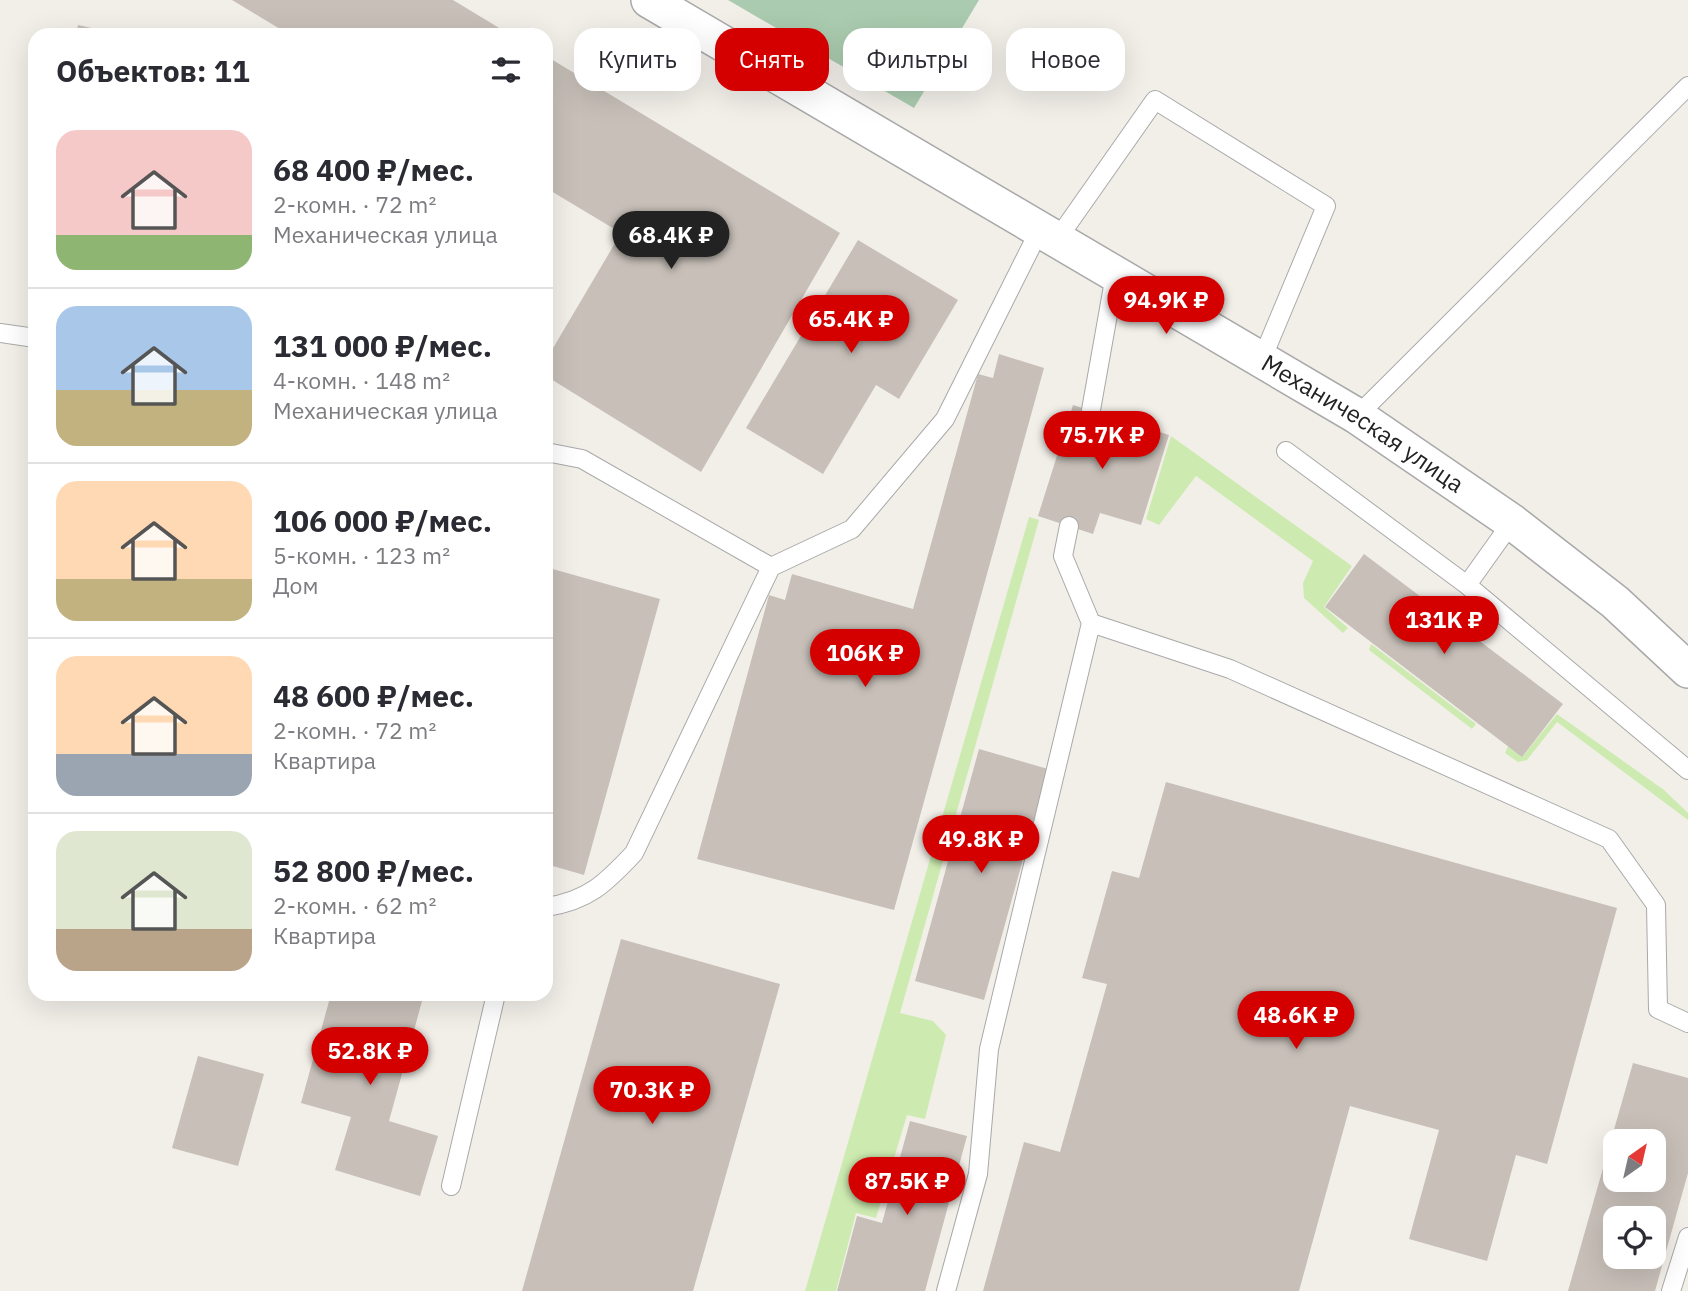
<!DOCTYPE html>
<html lang="ru">
<head>
<meta charset="utf-8">
<style>
  body { margin:0; font-family:"IBM Plex Sans",sans-serif; background:#f7f7f7; color:#2b2b33; height:100vh; display:flex; flex-direction:column; font-size:26px; white-space:nowrap }
  * { box-sizing:border-box; margin:0 }
  p { font-size:23px; color:#7c7c81 }
  .icon { flex:none; width:38px; height:38px; fill:none; stroke:currentColor; stroke-width:2; stroke-linecap:round; stroke-linejoin:round }
  .map { position:relative; flex:1; overflow:hidden }
  .details { position:absolute; left:28px; top:28px; width:525px; height:973px; display:flex; flex-direction:column; background:#fff; border-radius:21px; box-shadow:0 7px 28px #0002 }
  .details>* { flex:none }
  .guide { position:absolute; left:574px; top:28px; width:665px; height:63px; display:flex; gap:14px }
  .needle { width:46px; rotate:34deg }
  .buttons { position:absolute; left:1603px; top:1129px; display:grid; gap:14px }
  .buttons a { display:grid; place-items:center; width:63px; height:63px; border-radius:14px; background:#fff; box-shadow:0 7px 28px #0002; font-size:35px }
  .price { position:absolute; translate:-50% -60px; padding:0 16px; border-radius:24px; background:#d40000; color:#fff; font-size:23px; line-height:46px; filter:drop-shadow(0 2px 4px #0008) }
  .price::after { content:''; position:absolute; left:50%; top:42px; width:21px; height:16px; margin-left:-10px; background:inherit; clip-path:polygon(0 0,100% 0,50% 100%) }
  .price.selected { background:#222; color:#fff }
  ul { padding:0; list-style:none }
  li { display:flex; align-items:center; gap:21px; height:175px; padding:0 28px }
  li+li { border-top:2px solid #e1e1e2 }
  li span { display:grid; place-items:center; flex:none; width:196px; height:140px; border-radius:21px; color:#555 }
  li>.icon { margin-inline-start:auto }
  span .icon { width:84px; height:84px; fill:#fffc; stroke-width:1 }
  li b { font-size:30px }
  h2 { display:flex; justify-content:space-between; align-items:center; height:84px; padding:0 28px; font-size:30px }
  .chip { padding:0 24px; border-radius:21px; background:#fff; box-shadow:0 7px 28px #0002; font-size:24px; line-height:63px }
  .chip.selected { background:#d40000; color:#fff }
  .map>svg:first-child { display:block }
</style>
</head>
<body>
<div class="map">
<svg width="1688" height="1291" viewBox="0 0 1688 1291">
  <rect width="100%" height="100%" fill="#f2efe9"/>
  <!-- grass -->
  <path fill="#cdebb0" d="M1171,436L1352,566L1324,607L1348,628L1343,633L1304,598L1303,583L1313,561L1196,476L1159,525L1146,519Z
    M1029,517L1039,520L900,1013L933,1021L946,1035L925,1119L907,1115L876,1218L856,1213L836,1291H805Z
    M1371,644L1476,724L1472,729L1369,650Z
    M1557,714L1664,790L1688,813V820L1557,722L1527,760L1518,762L1505,753L1508,746L1523,756Z"/>
  <!-- cemetery -->
  <path fill="#aacbaf" d="M728,0H979L914,108Z"/>
  <!-- building -->
  <path fill="#c7bfb8" fill-rule="evenodd" d="M232,0H453L511,35H290Z
    M78,25L110,32L109,35H76Z
    M546,56L840,233L701,472L546,376V360L621,233L546,188Z
    M858,240L958,300L899,399L876,385L823,474L746,428Z
    M999,354L1044,368L894,910L697,859L769,595L785,600L792,574L913,609L978,374L993,378Z
    M1073,405L1169,435L1141,525L1100,513L1093,534L1038,516Z
    M1364,554L1563,704L1522,757L1325,607Z
    M549,568L660,599L584,875L546,864V578Z
    M979,749L1048,769L984,1000L915,981Z
    M1166,782L1617,908L1547,1164L1516,1155L1487,1261L1409,1239L1439,1130L1350,1106L1299,1291H983L1024,1142L1060,1152L1107,984L1082,978L1112,871L1139,878Z
    M621,939L780,984L693,1291H522Z
    M331,994H424L389,1121L438,1136L420,1196L335,1170L351,1117L301,1103Z
    M198,1056L264,1074L238,1166L172,1148Z
    M1633,1063L1688,1078V1173L1655,1291H1568ZM1615,1141H1654V1180H1615ZM1615,1218H1654V1256H1615Z
    M910,1121L967,1136L925,1291H837L857,1216L882,1223Z"/>
  <g fill="none" stroke-linecap="round" stroke-linejoin="round">
    <!-- lane casing -->
    <g stroke="#a9a9a9" stroke-width="20">
      <path id="lane" d="M1056,241L1155,100L1326,206L1262,359
        M0,333L35,338
        M1091,410L1115,275
        M1357,416L1688,86
        M1286,451L1467,585L1688,770
        M546,452L582,459L771,567L852,529L945,419L1039,231
        M1069,526L1063,556L1091,623
        M1467,585L1512,522
        M546,907C588,901 606,883 634,853L771,567
        M451,1186L496,994
        M946,1291L978,1174L989,1049L1091,623L1230,669L1609,839L1656,905L1658,1009L1688,1023
        M1671,1291L1688,1237"/>
    </g>
    <!-- street casing -->
    <g stroke="#a9a9a9" stroke-width="38">
      <g id="street">
        <path id="s1" d="M649,0L1357,416L1512,522L1615,602L1688,670"/>
      </g>
    </g>
    <!-- lane -->
    <use href="#lane" stroke="#fff" stroke-width="18"/>
    <!-- street -->
    <use href="#street" stroke="#fff" stroke-width="35"/>
  </g>
  <g text-anchor="middle" stroke-width="5" stroke-linejoin="round" paint-order="stroke">
    <!-- street labels -->
    <g font-size="24" fill="#222" stroke="#fff">
      <text dy="8" stroke="none"><textPath href="#s1" startOffset="830">Механическая улица</textPath></text>
    </g>
  </g>
</svg>
<div class="buttons">
<a><svg class="needle" viewBox="-14 -14 28 28"><path d="M0-13l5 13h-10z" fill="#e53935"/><path d="M0 13l5-13h-10z" fill="#7c7c81"/></svg></a>
<a><svg class="icon" aria-label="locate" viewBox="0 0 24 24"><circle cx="12" cy="12" r="6"/><path d="M12 2v4M12 18v4M2 12h4M18 12h4"/></svg></a>
</div>
<b class="price selected" style="left:671px;top:271px">68.4K ₽</b>
<b class="price" style="left:1166px;top:336px">94.9K ₽</b>
<b class="price" style="left:851px;top:355px">65.4K ₽</b>
<b class="price" style="left:1102px;top:471px">75.7K ₽</b>
<b class="price" style="left:1444px;top:656px">131K ₽</b>
<b class="price" style="left:865px;top:689px">106K ₽</b>
<b class="price" style="left:981px;top:875px">49.8K ₽</b>
<b class="price" style="left:1296px;top:1051px">48.6K ₽</b>
<b class="price" style="left:370px;top:1087px">52.8K ₽</b>
<b class="price" style="left:652px;top:1126px">70.3K ₽</b>
<b class="price" style="left:907px;top:1217px">87.5K ₽</b>
<div class="guide">
<a class="chip">Купить</a>
<a class="chip selected">Снять</a>
<a class="chip">Фильтры</a>
<a class="chip">Новое</a>
</div>
<section class="details">
<h2>Объектов: 11<svg class="icon" aria-label="filters" viewBox="0 0 24 24"><path d="M4 7h16M4 17h16"/><circle cx="9" cy="7" r="2"/><circle cx="15" cy="17" r="2"/></svg></h2>
<ul>
<li><span style="background:linear-gradient(#f6c9c9 75%,#8fb573 0)"><svg class="icon" aria-label="home" viewBox="0 0 24 24"><path d="M3 11l9-7 9 7M6 9v11h12V9"/></svg></span><div><b>68 400 ₽/мес.</b><p>2-комн. · 72 m²</p><p>Механическая улица</p></div></li>
<li><span style="background:linear-gradient(#a9c7e8 60%,#c2b280 0)"><svg class="icon" aria-label="home" viewBox="0 0 24 24"><path d="M3 11l9-7 9 7M6 9v11h12V9"/></svg></span><div><b>131 000 ₽/мес.</b><p>4-комн. · 148 m²</p><p>Механическая улица</p></div></li>
<li><span style="background:linear-gradient(#ffd9b3 70%,#c2b280 0)"><svg class="icon" aria-label="home" viewBox="0 0 24 24"><path d="M3 11l9-7 9 7M6 9v11h12V9"/></svg></span><div><b>106 000 ₽/мес.</b><p>5-комн. · 123 m²</p><p>Дом</p></div></li>
<li><span style="background:linear-gradient(#ffd9b3 70%,#9aa5b1 0)"><svg class="icon" aria-label="home" viewBox="0 0 24 24"><path d="M3 11l9-7 9 7M6 9v11h12V9"/></svg></span><div><b>48 600 ₽/мес.</b><p>2-комн. · 72 m²</p><p>Квартира</p></div></li>
<li><span style="background:linear-gradient(#dfe7d0 70%,#b9a48a 0)"><svg class="icon" aria-label="home" viewBox="0 0 24 24"><path d="M3 11l9-7 9 7M6 9v11h12V9"/></svg></span><div><b>52 800 ₽/мес.</b><p>2-комн. · 62 m²</p><p>Квартира</p></div></li>
</ul>
</section>
</div>
</body>
</html>
